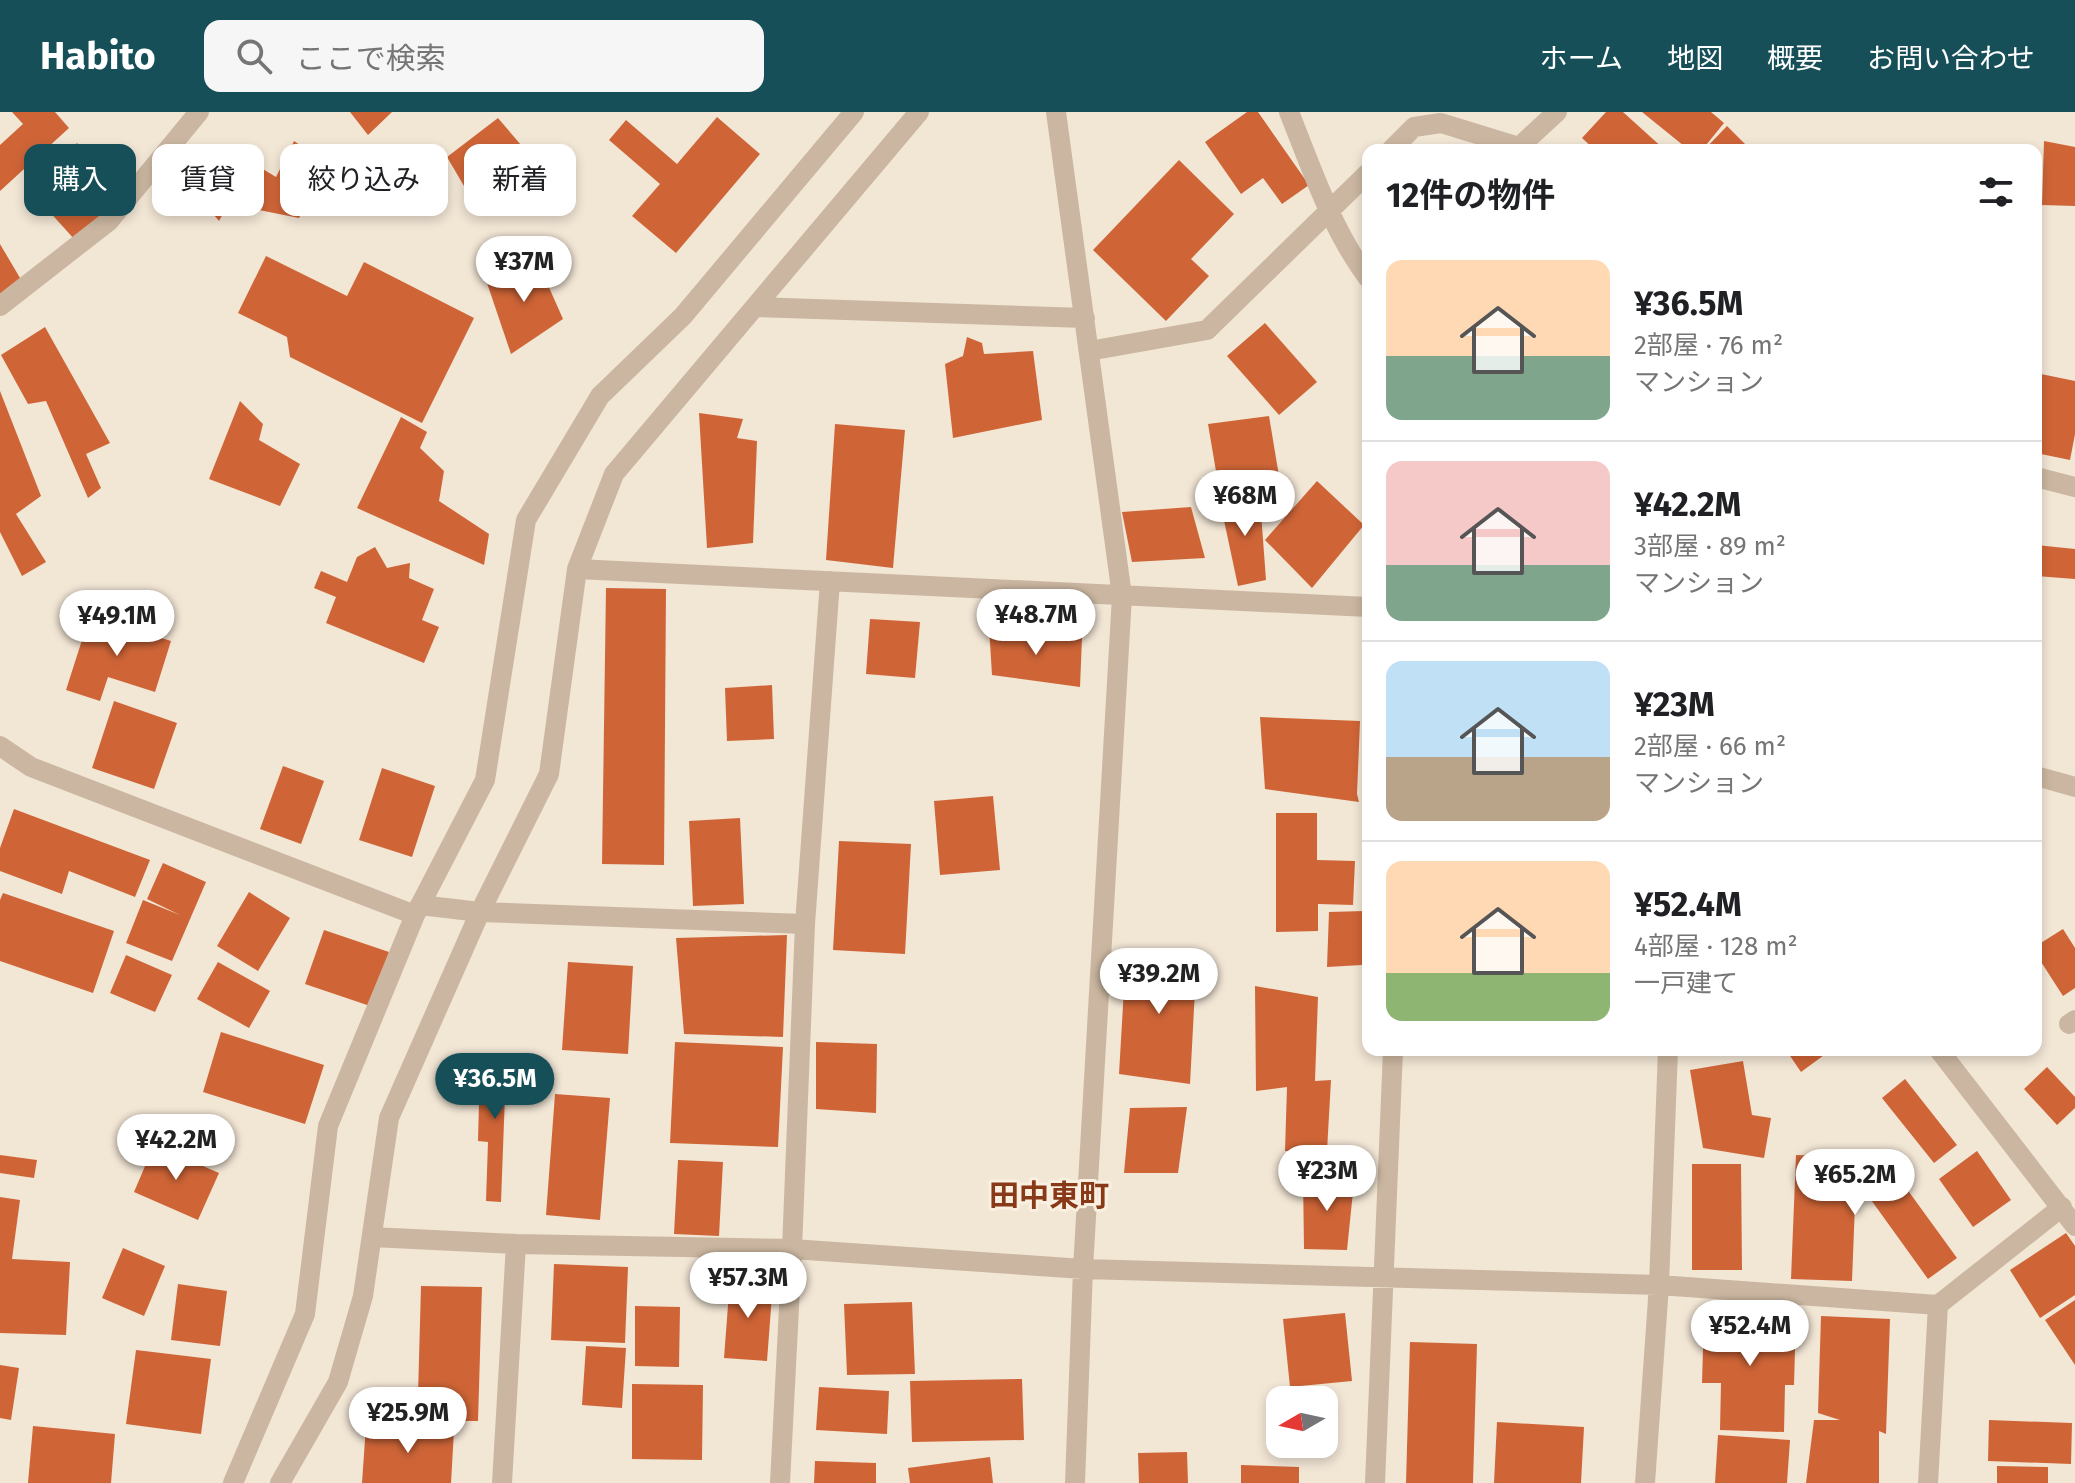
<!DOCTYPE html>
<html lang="ja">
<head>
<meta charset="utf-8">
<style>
  body { margin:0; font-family:"Fira Sans","Noto Sans JP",sans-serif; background:#f6f6f6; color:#202124; height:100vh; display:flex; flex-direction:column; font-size:30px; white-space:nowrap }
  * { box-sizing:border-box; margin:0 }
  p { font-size:26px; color:#757577 }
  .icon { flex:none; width:44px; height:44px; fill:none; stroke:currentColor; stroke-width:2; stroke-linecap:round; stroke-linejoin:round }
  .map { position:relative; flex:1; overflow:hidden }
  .side { position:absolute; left:1362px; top:32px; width:680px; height:912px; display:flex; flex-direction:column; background:#fff; border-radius:16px; box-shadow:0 4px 12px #0003 }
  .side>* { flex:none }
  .banner { position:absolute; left:24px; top:32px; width:760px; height:72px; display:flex; gap:16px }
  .needle { width:52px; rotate:261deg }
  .fabs { position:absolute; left:1266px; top:1274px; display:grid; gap:16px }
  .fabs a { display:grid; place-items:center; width:72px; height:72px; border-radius:16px; background:#fff; box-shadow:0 4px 12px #0003; font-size:40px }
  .price { position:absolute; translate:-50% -68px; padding:0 18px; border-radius:28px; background:#fff; color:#222; font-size:26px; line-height:52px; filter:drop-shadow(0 2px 4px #0008) }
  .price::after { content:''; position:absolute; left:50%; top:48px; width:24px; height:18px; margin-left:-12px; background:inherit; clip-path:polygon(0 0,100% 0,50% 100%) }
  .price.current { background:#174f58; color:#fff }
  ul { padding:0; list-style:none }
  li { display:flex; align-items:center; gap:24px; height:200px; padding:0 24px }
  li+li { border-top:2px solid #e0e0e0 }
  li span { display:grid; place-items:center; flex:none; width:224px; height:160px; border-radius:16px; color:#555 }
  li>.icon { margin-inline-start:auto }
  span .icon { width:96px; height:96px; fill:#fffc; stroke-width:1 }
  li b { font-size:34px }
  h2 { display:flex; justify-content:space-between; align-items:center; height:96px; padding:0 24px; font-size:34px }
  .chip { padding:0 28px; border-radius:16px; background:#fff; box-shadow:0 4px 12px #0003; font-size:28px; line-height:72px }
  .chip.current { background:#174f58; color:#fff }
  header { display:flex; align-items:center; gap:48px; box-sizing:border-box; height:112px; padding:0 40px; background:#174f58; color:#fff }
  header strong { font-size:38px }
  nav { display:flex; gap:44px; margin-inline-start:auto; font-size:28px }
  .search { width:560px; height:72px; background:#f6f6f6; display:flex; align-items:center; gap:20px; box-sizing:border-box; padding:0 28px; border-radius:16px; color:#757577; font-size:30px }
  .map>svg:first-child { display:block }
</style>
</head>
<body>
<header>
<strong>Habito</strong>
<div class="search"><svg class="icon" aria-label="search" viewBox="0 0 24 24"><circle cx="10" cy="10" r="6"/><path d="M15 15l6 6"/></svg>ここで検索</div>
<nav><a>ホーム</a><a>地図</a><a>概要</a><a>お問い合わせ</a></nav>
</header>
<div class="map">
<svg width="2075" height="1371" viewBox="0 0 2075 1371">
  <rect width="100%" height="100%" fill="#f2e6d5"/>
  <!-- building -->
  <path fill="#cf6537" d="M12,0H55L69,16L0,79V33L23,12Z
    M350,0H392L368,23Z
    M1247,0H1258L1309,73L1282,92L1263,66L1241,82L1205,30Z
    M1606,0H1623L1665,38H1595L1582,26Z
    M1642,0H1711L1724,11L1702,38H1689Z
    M717,5L760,42L676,141L632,104L660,72L609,28L626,8L677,52Z
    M498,6L555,73L523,99L499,66L471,86L447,45Z
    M1727,14L1751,38H1704Z
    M294,29L328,52L299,106L259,98L236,78L219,109L189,73L223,33L276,65Z
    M2044,29L2075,35V94L2042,93Z
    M77,31L124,84L75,128L28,76Z
    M1179,48L1234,102L1191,147L1209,164L1166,209L1093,138Z
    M0,132L23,171L0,184Z
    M266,144L347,184L364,150L474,206L422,311L290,245L287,225L238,201Z
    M536,146L563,207L511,242L486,168Z
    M1265,211L1317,270L1279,303L1227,244Z
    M45,215L110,331L86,342L101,376L88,386L46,289L28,292L1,243Z
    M967,225L982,231L984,242L1033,239L1042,308L953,326L945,252L963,244Z
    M2036,261L2075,269V322L2070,348L2036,341Z
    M0,279L41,384L16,402L46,450L22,464L0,420Z
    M240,289L263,312L259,328L300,352L280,394L209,367Z
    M699,301L743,307L737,326L757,329L753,431L707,436Z
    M1269,304L1282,382L1220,383L1208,312Z
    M401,305L427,320L420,336L444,359L439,389L489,422L484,453L357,396Z
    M835,312L905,318L893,456L826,448Z
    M1317,369L1364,413L1312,476L1265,428Z
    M1219,385L1260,387L1266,468L1238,474Z
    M1191,395L1205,446L1132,450L1122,400Z
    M2036,433L2075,437V467L2036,464Z
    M375,435L387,456L410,451L409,466L434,477L422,508L439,515L424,551L326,511L336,485L314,476L321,459L347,470L357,445Z
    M606,476L666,477L664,753L602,752Z
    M90,503L171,529L155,580L108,565L100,589L66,578Z
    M870,507L920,510L915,566L866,562Z
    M989,515L1082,526L1080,575L992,563Z
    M772,573L774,627L727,629L725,576Z
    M114,589L177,611L154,677L92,656Z
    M1260,605L1360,609L1357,682L1359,690L1265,677Z
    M283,654L324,669L301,732L260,717Z
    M382,656L435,674L412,745L359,728Z
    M993,684L1000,758L940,763L934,689Z
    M14,697L150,748L135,785L69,759L62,782L0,759V736Z
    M1276,701H1317V748L1355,749L1353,793L1318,792V819L1276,820Z
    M740,706L744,792L693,794L689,709Z
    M839,729L911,732L905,842L833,838Z
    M163,751L206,770L172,849L126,831L143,788L180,803L147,787Z
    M249,780L290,806L258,859L217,834Z
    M3,781L114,819L93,881L0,849V788Z
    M1364,799L1362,853L1327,855L1329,800Z
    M2063,817L2075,836V876L2063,884L2036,842V834Z
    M324,818L389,840L370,894L305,872Z
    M787,823L783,925L684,922L676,826Z
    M1197,840L1190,972L1119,962L1126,842Z
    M126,843L172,863L155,900L110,881Z
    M218,850L270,879L249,916L197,887Z
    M568,850L633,854L628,942L562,938Z
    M1255,874L1318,885L1315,969L1331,968L1327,1039H1285L1287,975L1256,979Z
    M221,920L324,953L305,1012L203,980Z
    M675,930L783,935L778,1035L670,1031Z
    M816,930L877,932L876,1001L816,997Z
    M1786,938H1831L1801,960Z
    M1743,949L1752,1003L1771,1006L1764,1046L1703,1036L1690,958Z
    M480,954L518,955L517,983H505L501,1090L486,1089L488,1030L478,1029Z
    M2047,955L2075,985V996L2057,1013L2024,977Z
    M1905,967L1957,1033L1934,1051L1882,986Z
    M555,982L610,986L600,1108L546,1103Z
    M1187,995L1178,1061H1124L1130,996Z
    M154,1033L219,1061L198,1108L134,1080Z
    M1977,1039L2011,1088L1973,1115L1939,1067Z
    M1880,1040L1957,1146L1928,1167L1856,1067L1852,1169L1791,1167L1796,1043L1857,1045L1856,1057Z
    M0,1043L37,1048L34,1066L0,1061Z
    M678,1048L723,1050L719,1124L674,1122Z
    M1692,1052H1741L1742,1158H1692Z
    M1303,1063L1354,1070L1347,1138L1304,1137Z
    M0,1085L20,1088L12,1147L70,1150L66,1223L0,1221Z
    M2066,1121L2075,1134V1183L2040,1206L2010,1158Z
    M123,1136L165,1154L144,1204L102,1186Z
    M554,1152L628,1155L625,1231L551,1228Z
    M730,1167L773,1170L767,1249L724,1246Z
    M178,1172L227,1179L220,1234L171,1228Z
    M421,1174L482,1175L478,1309H436L437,1284L418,1283Z
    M2075,1188V1253L2045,1208Z
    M912,1190L915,1262L847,1263L844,1192Z
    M635,1194L680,1195L679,1255L635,1254Z
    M1345,1201L1352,1269L1290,1275L1283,1207Z
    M1704,1202L1796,1204L1794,1273H1785L1784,1320L1720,1318L1721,1271H1702Z
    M1821,1204L1890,1207L1886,1322L1879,1319V1371H1806L1814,1308H1840L1818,1301Z
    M1410,1230L1477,1232L1473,1371H1406Z
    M586,1234L626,1236L622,1296L582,1293Z
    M136,1238L211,1247L201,1322L126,1312Z
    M0,1253L19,1256L11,1308L0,1306Z
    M1022,1267L1024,1328L912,1330L910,1269Z
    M632,1272L703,1273L702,1348L632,1347Z
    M819,1275L889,1279L887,1322L816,1318Z
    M1989,1308L2072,1311L2071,1352L1988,1349Z
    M1497,1310L1584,1315L1581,1371H1494Z
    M366,1313L454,1318L451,1371H362Z
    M33,1314L115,1322L111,1371H28Z
    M1718,1323L1790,1328L1787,1371H1715Z
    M1187,1340L1188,1371H1139L1138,1341Z
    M990,1345L993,1371H910L908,1356Z
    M815,1349L876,1351V1371H814Z
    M1241,1353L1299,1355V1371H1241Z
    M1997,1354L2048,1355V1371H1997Z"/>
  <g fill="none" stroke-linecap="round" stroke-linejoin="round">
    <!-- minor -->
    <path stroke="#cbb7a1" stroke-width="20" d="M1056,0L1122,484L1083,1157L1075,1371
      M1289,0C1311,55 1332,118 1368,166
      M1391,38L1414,15L1441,11L1519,35
      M1520,38L1519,35L1557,0
      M0,194L109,109L199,0
      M756,195L1085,206
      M1089,239L1207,218L1368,61
      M2036,365L2075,375
      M577,457L1368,495
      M0,634L31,655L415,803
      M2036,664L2075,675
      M420,793L480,800L805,812
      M2069,912L2075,908
      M1939,938L2075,1114
      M372,1125L516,1132L792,1137L1083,1157L1659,1173L1938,1193L2062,1095
      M233,1371L305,1202L328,1014L415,803L485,668L526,408L600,284L683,204L854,0
      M280,1371L338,1270L363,1184L389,1006L480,800L549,662L577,457L614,362L919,0
      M502,1371L516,1132
      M780,1371L792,1137L805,812L830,469
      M1375,1371L1393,938
      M1645,1371L1659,1173L1668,938
      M1928,1371L1938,1193"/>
  </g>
  <g text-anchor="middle" stroke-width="6" stroke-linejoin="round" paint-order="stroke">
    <!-- quarter labels -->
    <g font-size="30" font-weight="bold" fill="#883a18" stroke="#faf0e1">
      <text x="1049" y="1094">田中東町</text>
    </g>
  </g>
</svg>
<div class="fabs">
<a><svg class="needle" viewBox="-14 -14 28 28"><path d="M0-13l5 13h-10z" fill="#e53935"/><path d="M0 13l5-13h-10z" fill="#757577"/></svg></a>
</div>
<b class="price" style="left:524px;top:192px">¥37M</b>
<b class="price" style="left:1245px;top:426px">¥68M</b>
<b class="price" style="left:1036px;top:545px">¥48.7M</b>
<b class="price" style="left:117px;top:546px">¥49.1M</b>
<b class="price" style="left:1159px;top:904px">¥39.2M</b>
<b class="price current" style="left:495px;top:1009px">¥36.5M</b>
<b class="price" style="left:176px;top:1070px">¥42.2M</b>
<b class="price" style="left:1327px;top:1101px">¥23M</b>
<b class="price" style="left:1855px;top:1105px">¥65.2M</b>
<b class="price" style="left:748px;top:1208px">¥57.3M</b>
<b class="price" style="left:1750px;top:1256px">¥52.4M</b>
<b class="price" style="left:408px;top:1343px">¥25.9M</b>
<div class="banner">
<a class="chip current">購入</a>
<a class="chip">賃貸</a>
<a class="chip">絞り込み</a>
<a class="chip">新着</a>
</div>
<section class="side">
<h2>12件の物件<svg class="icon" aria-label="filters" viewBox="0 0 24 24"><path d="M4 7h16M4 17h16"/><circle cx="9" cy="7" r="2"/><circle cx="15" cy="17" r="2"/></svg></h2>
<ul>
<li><span style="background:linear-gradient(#ffd9b3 60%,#7fa58c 0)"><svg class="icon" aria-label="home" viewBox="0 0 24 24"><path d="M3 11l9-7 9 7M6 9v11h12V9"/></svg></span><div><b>¥36.5M</b><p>2部屋 · 76 m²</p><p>マンション</p></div></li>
<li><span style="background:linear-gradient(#f6c9c9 65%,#7fa58c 0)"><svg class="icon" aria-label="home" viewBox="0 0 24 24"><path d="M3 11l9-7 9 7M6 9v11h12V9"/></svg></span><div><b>¥42.2M</b><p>3部屋 · 89 m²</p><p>マンション</p></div></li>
<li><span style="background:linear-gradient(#bfe0f5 60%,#b9a48a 0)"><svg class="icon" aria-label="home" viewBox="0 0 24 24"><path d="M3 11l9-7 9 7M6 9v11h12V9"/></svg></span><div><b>¥23M</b><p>2部屋 · 66 m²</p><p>マンション</p></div></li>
<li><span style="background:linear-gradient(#ffd9b3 70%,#8fb573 0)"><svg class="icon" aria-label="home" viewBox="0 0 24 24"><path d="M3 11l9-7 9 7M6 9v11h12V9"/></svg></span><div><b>¥52.4M</b><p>4部屋 · 128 m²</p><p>一戸建て</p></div></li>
</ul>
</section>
</div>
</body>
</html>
